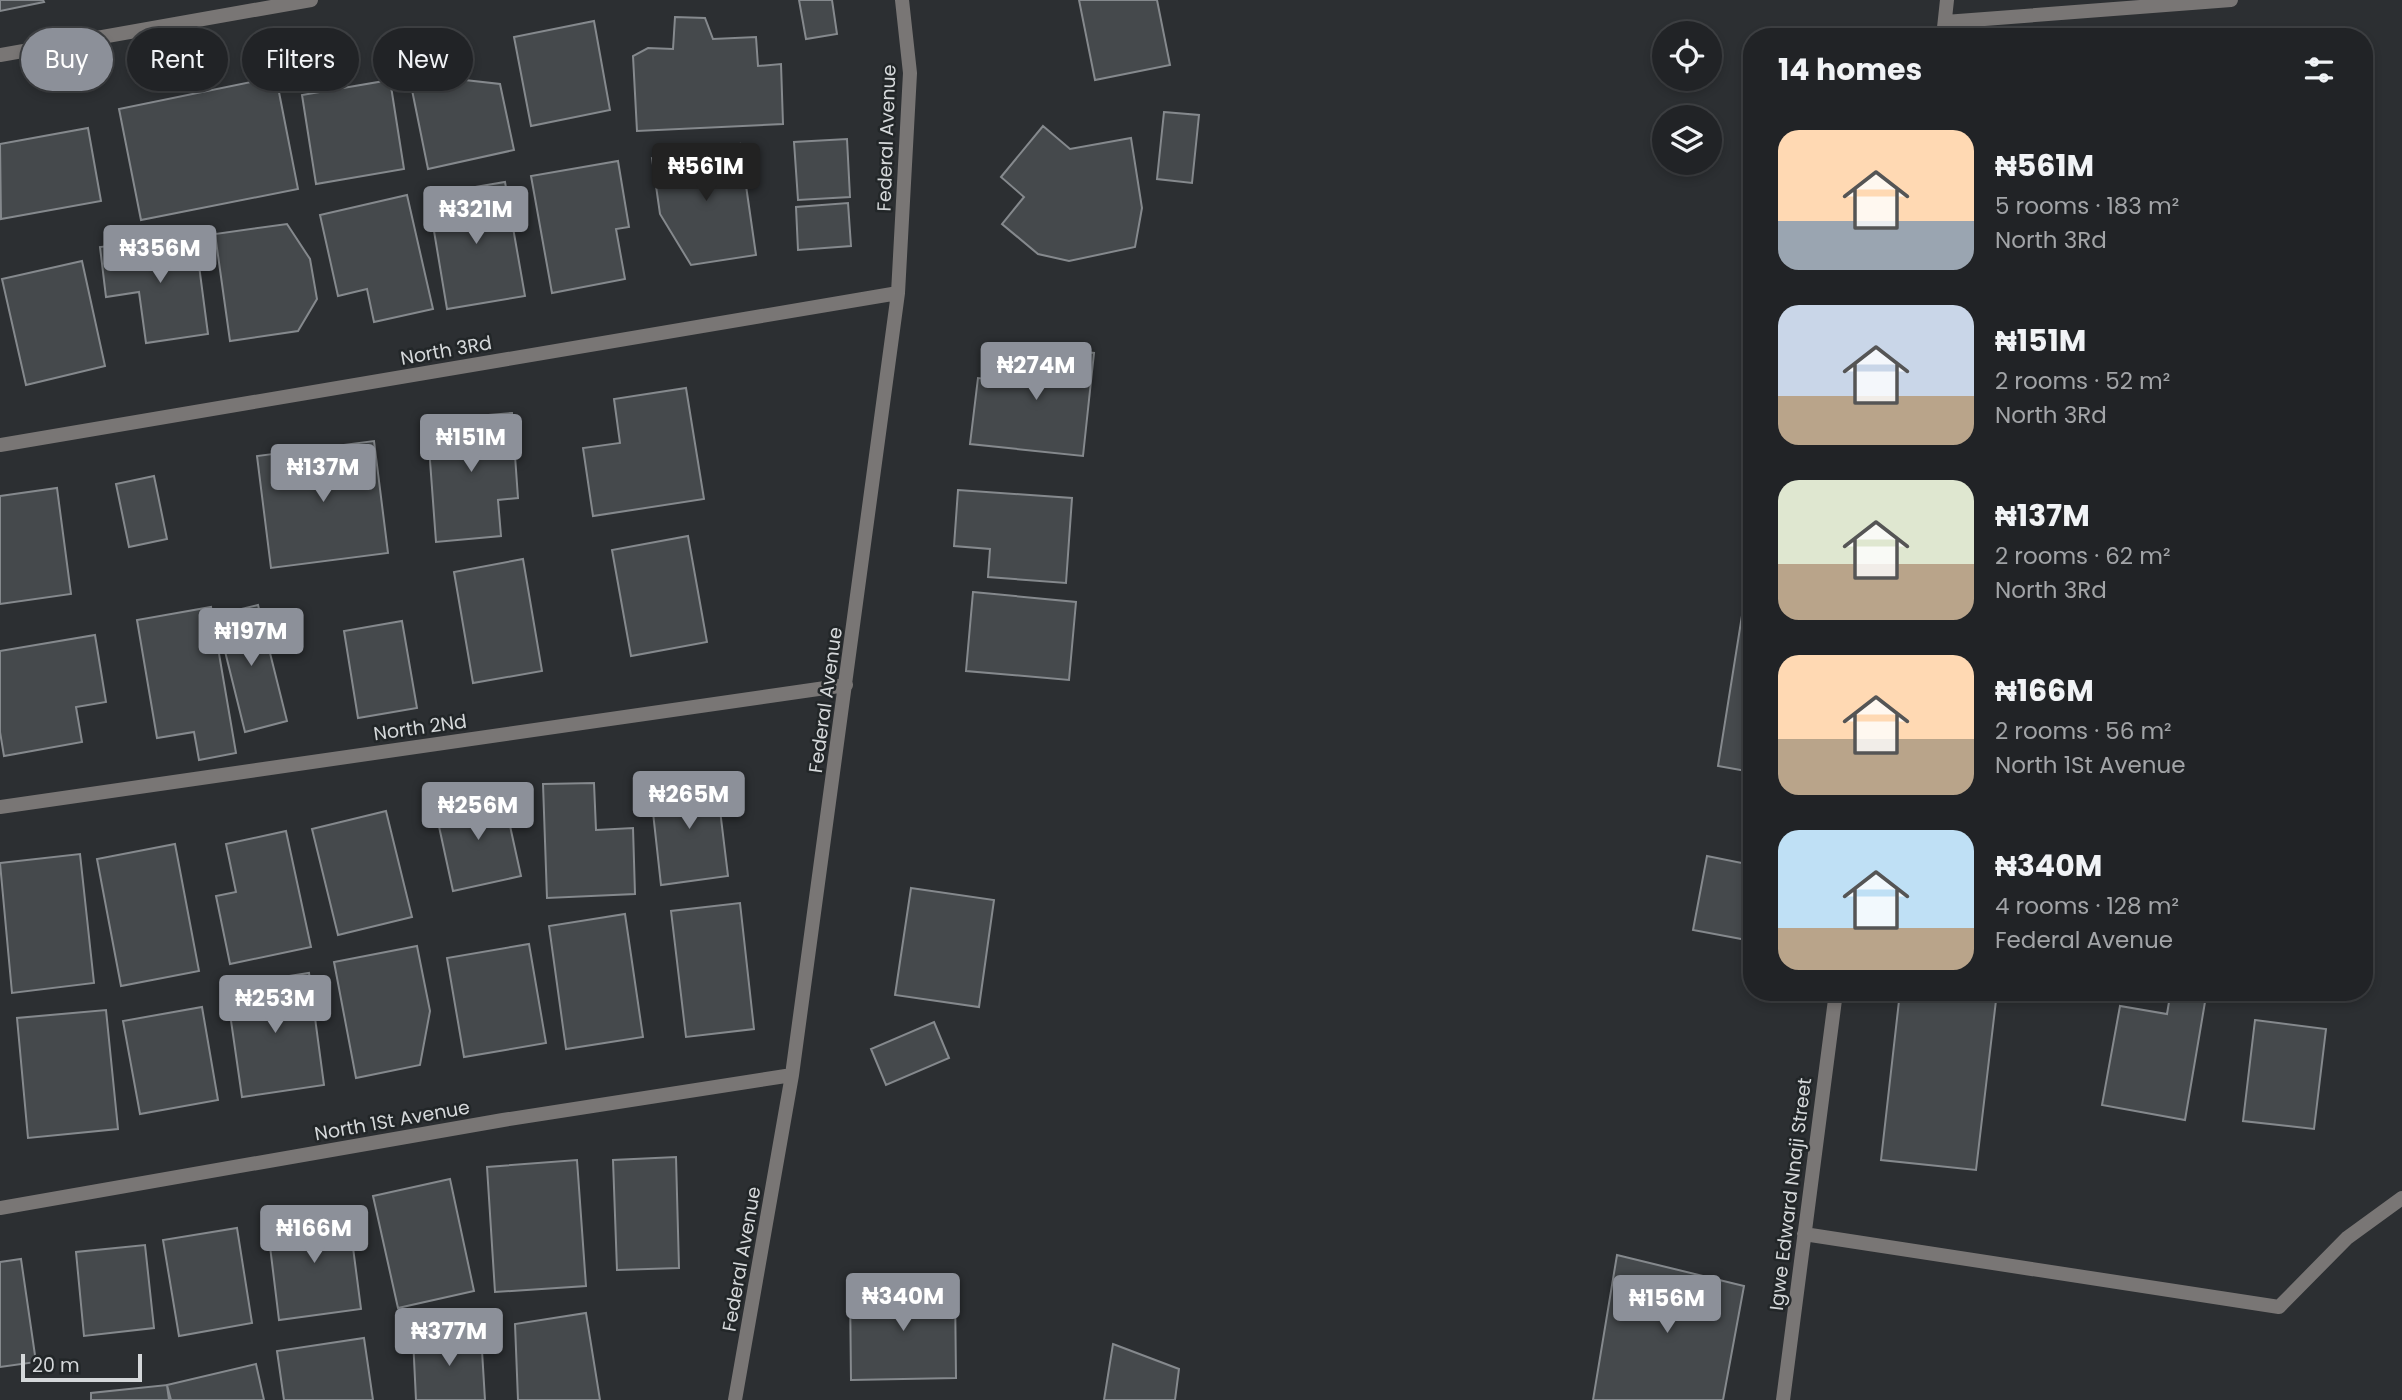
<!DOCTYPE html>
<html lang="en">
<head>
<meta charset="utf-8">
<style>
  body { margin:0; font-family:Poppins,sans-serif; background:#292b2e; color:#f1f3f6; height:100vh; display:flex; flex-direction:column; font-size:26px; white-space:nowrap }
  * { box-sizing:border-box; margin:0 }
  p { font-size:23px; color:#a2a4a7 }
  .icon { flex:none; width:38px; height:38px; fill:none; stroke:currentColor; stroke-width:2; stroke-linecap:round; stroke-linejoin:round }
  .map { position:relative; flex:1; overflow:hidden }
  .details { position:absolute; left:1743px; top:28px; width:630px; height:973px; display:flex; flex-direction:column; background:#212326; border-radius:28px; box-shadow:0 4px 10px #0003,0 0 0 2px #3e4043 }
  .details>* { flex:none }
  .hud { position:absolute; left:21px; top:28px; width:665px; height:63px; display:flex; gap:14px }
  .fabs { position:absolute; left:1652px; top:21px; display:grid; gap:14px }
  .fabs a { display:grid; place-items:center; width:70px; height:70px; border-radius:50%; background:#212326; box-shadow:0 4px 10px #0003,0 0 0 2px #3e4043; font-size:35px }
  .scale { position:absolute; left:21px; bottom:18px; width:121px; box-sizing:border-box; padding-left:7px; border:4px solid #d5d8da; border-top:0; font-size:19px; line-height:24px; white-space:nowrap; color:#d5d8da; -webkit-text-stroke:5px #222628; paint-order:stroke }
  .price { position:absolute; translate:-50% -60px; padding:0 16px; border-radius:7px; background:#8c9099; color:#fff; font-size:23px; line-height:46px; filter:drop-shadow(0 2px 4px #0008) }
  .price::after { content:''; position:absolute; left:50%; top:42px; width:21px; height:16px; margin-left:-10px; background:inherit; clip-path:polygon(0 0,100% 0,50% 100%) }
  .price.on { background:#222; color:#fff }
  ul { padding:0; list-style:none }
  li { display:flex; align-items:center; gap:21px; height:175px; padding:0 35px }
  li span { display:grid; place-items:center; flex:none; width:196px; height:140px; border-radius:21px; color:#555 }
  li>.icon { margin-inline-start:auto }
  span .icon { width:84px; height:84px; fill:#fffc; stroke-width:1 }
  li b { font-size:30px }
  h2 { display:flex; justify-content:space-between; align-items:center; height:84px; padding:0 35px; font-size:30px }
  .tag { padding:0 24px; border-radius:32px; background:#212326; box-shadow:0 4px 10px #0003,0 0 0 2px #3e4043; font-size:24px; line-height:63px }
  .tag.on { background:#8c9099; color:#fff }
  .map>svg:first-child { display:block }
</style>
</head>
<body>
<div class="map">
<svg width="2402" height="1400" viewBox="0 0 2402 1400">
  <rect width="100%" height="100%" fill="#2c2f32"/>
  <!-- building -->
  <path fill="#45494c" stroke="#85898d" stroke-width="2" d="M0,0H43L44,2L0,11Z
    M799,0H832L837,34L806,39Z
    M1079,0H1157L1170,65L1095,80Z
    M675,17L705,18L713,39L756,37L758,66L781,64L783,124L637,131L633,56L648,48L673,49Z
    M594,21L610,110L531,126L514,37Z
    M276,77L298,189L141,220L119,109Z
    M447,78L500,84L514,150L428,169L411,85Z
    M390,80L404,169L316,184L302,95Z
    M1164,112L1199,115L1192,183L1157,179Z
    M1043,126L1070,149L1131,138L1142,208L1135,247L1069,261L1038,254L1002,224L1024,197L1001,177Z
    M88,128L101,201L1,219L0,144Z
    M847,139L850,197L798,200L794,142Z
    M740,144L756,255L691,265L660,214L652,158Z
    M618,161L629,227L616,229L625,279L552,293L531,176Z
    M505,182L525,296L447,309L428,195Z
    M407,195L433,309L374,322L367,289L338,296L320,215Z
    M848,203L851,246L798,250L796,207Z
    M287,224L310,259L317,299L298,331L230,341L215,234Z
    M195,235L208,334L146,343L139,292L106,297L100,247Z
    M82,261L105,366L26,385L2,279Z
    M1007,343L1094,353L1083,456L970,444L978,378L1003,381Z
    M686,388L704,499L593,516L583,448L620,443L614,399Z
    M512,413L518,498L498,500L501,536L436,542L427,420Z
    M374,441L388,553L271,568L257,456Z
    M154,476L167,539L129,547L116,484Z
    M57,488L71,594L0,604V496Z
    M958,490L1072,498L1066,583L988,577L990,549L954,546Z
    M688,536L707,642L631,656L612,550Z
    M523,559L542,671L473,683L454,572Z
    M973,592L1076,602L1069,680L966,671Z
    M1744,603L1752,605V772L1718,766Z
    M258,605L287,721L245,732L216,615Z
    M211,607L236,753L199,760L194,732L157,738L137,620Z
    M402,621L417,708L358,718L344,631Z
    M95,635L106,702L76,707L82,742L4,756L0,732V651Z
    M716,777L728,876L661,885L650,785Z
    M594,783L596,830L633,828L635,894L547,898L543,784Z
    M503,794L521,876L453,891L435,808Z
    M386,811L412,917L338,935L312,829Z
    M2364,828H2370L2364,870Z
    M286,831L311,947L230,964L216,896L236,892L226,844Z
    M175,844L199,971L121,986L97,859Z
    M80,854L94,983L12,993L0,863Z
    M1707,856L1752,865V941L1693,930Z
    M911,888L994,900L979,1007L895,995Z
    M740,903L754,1029L686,1037L671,911Z
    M625,914L643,1037L566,1049L549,926Z
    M529,944L546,1043L464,1057L447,958Z
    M417,946L430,1011L420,1065L356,1078L334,962Z
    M309,973L324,1085L242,1097L226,986Z
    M1900,992H1997L1976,1170L1881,1160Z
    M2170,996L2205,1002L2185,1120L2102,1105L2120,1006L2167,1014Z
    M202,1007L218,1100L140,1114L123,1021Z
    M106,1010L118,1129L28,1138L17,1018Z
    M2255,1020L2326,1029L2314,1129L2243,1121Z
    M934,1022L949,1058L886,1085L871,1049Z
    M676,1157L679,1268L617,1270L613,1160Z
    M577,1160L586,1286L495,1292L487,1167Z
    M450,1179L474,1291L398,1308L373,1196Z
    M348,1209L361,1309L279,1320L268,1230L289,1217Z
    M237,1228L252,1323L179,1336L163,1240Z
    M145,1245L154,1328L84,1336L76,1252Z
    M1617,1255L1744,1286L1723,1400H1593Z
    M21,1259L36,1362L0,1367V1262Z
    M955,1287L956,1378L851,1380L850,1288Z
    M586,1313L600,1400H518L515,1324Z
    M481,1334L485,1400H416L413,1338Z
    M364,1338L373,1400H284L277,1351Z
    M1113,1344L1179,1369L1175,1400H1104Z
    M256,1364L264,1400H171L167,1385Z
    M167,1385L169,1400H91V1393Z"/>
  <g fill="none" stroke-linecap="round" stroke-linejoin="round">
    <!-- street -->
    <path stroke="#797675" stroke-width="14" d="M1945,22L2231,0
      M1943,37L1947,0
      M0,55L311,0
      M0,445L898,293
      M0,807L846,685
      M0,1208L503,1120L792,1075
      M1804,1234L2279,1307L2347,1238L2402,1198
      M735,1400L792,1075L898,293L910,73L902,0
      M1783,1400L1836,992"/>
  </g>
  <g text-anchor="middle" stroke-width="5" stroke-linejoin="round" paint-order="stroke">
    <!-- street labels -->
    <g font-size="19" fill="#d5d8da" stroke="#222628">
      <text transform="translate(886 138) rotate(-88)" y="7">Federal Avenue</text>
      <text transform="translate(446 350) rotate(-10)" y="7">North 3Rd</text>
      <text transform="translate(825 700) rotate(-82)" y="7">Federal Avenue</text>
      <text transform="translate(420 727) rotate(-8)" y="7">North 2Nd</text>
      <text transform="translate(392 1120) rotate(-10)" y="7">North 1St Avenue</text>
      <text transform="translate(1790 1194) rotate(-83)" y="7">Igwe Edward Nnaji Street</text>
      <text transform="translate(741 1259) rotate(-80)" y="7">Federal Avenue</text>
    </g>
  </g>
</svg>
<div class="fabs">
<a><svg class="icon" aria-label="locate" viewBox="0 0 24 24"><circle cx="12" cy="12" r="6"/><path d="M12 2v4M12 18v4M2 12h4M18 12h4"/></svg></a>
<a><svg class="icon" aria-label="layers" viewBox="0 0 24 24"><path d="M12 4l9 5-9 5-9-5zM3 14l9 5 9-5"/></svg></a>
</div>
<div class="scale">20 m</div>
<b class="price on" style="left:706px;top:203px">₦561M</b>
<b class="price" style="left:476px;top:246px">₦321M</b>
<b class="price" style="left:160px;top:285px">₦356M</b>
<b class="price" style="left:1036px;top:402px">₦274M</b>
<b class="price" style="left:471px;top:474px">₦151M</b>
<b class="price" style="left:323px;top:504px">₦137M</b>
<b class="price" style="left:251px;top:668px">₦197M</b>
<b class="price" style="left:689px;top:831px">₦265M</b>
<b class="price" style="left:478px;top:842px">₦256M</b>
<b class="price" style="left:275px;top:1035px">₦253M</b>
<b class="price" style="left:314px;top:1265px">₦166M</b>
<b class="price" style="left:903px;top:1333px">₦340M</b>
<b class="price" style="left:1667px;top:1335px">₦156M</b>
<b class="price" style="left:449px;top:1368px">₦377M</b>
<div class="hud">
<a class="tag on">Buy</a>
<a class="tag">Rent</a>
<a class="tag">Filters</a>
<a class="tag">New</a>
</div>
<section class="details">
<h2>14 homes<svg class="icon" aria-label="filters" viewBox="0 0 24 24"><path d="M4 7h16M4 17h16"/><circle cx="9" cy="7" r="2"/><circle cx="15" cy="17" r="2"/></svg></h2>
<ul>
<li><span style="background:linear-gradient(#ffd9b3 65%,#9aa5b1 0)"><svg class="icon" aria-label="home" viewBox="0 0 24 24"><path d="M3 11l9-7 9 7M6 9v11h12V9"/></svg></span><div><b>₦561M</b><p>5 rooms · 183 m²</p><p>North 3Rd</p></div></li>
<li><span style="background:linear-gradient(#c9d6e8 65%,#b9a48a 0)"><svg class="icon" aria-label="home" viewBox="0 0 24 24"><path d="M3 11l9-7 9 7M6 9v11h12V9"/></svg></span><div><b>₦151M</b><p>2 rooms · 52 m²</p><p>North 3Rd</p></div></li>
<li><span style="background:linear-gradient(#dfe7d0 60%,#b9a48a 0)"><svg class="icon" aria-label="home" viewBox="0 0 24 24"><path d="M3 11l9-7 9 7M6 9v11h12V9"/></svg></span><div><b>₦137M</b><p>2 rooms · 62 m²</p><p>North 3Rd</p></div></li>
<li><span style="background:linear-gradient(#ffd9b3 60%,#b9a48a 0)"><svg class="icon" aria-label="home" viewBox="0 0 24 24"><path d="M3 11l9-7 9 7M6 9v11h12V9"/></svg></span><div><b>₦166M</b><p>2 rooms · 56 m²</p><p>North 1St Avenue</p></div></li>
<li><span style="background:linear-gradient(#bfe0f5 70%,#b9a48a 0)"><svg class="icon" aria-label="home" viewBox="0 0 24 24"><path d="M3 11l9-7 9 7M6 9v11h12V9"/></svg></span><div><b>₦340M</b><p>4 rooms · 128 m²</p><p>Federal Avenue</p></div></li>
</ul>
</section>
</div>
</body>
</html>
